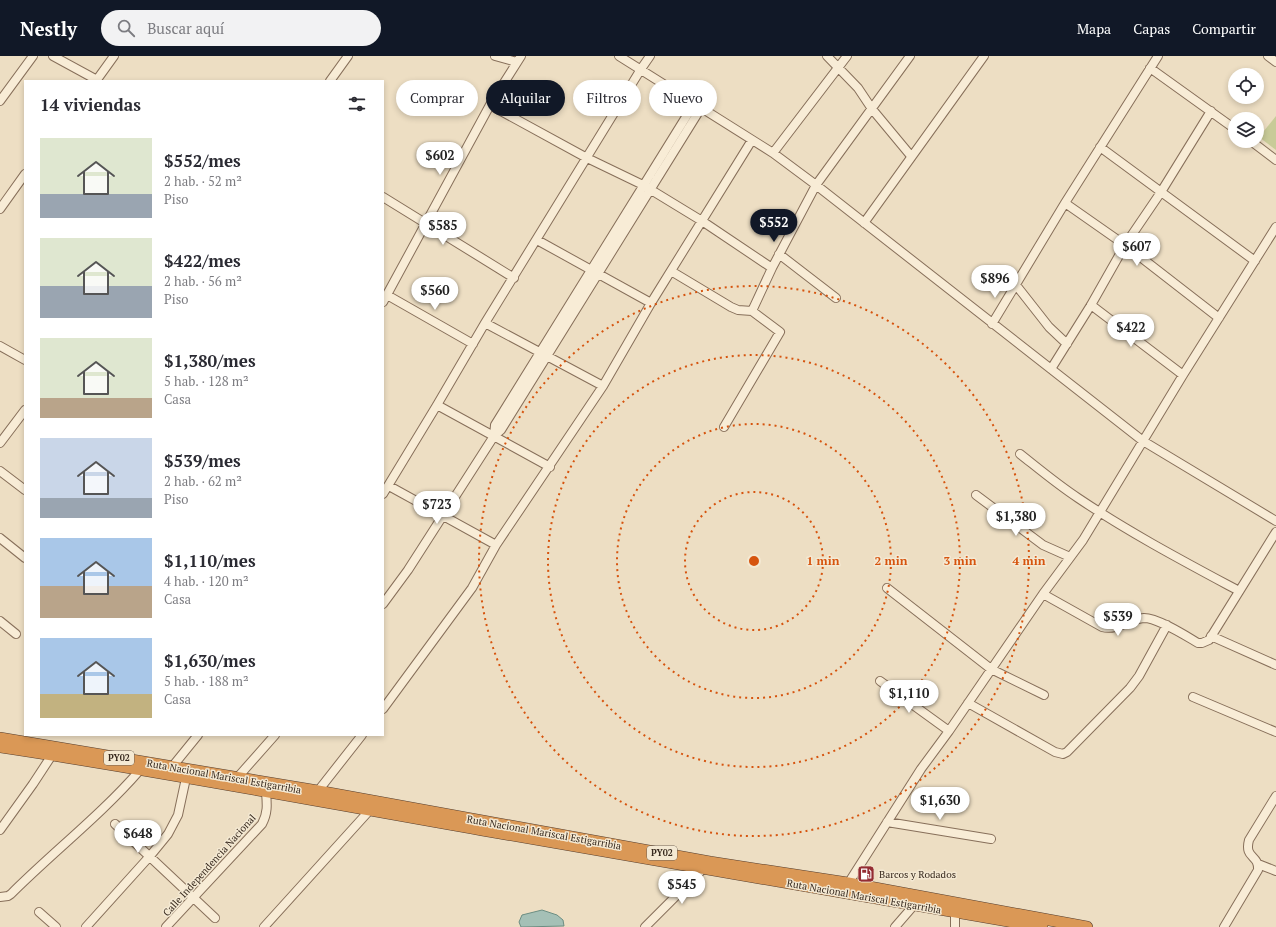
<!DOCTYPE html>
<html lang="es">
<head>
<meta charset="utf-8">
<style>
  body { margin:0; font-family:"PT Serif",serif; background:#f2f2f3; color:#2b2b33; height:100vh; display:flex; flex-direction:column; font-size:15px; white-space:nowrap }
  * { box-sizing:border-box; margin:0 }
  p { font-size:13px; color:#7c7c81 }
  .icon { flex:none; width:22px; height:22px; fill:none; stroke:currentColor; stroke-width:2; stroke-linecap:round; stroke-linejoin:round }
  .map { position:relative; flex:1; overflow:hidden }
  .drawer { position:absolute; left:24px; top:24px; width:360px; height:656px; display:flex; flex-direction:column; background:#fff; border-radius:0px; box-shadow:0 2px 6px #0003 }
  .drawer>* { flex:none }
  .hud { position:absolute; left:396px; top:24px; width:380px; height:36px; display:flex; gap:8px }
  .fabs { position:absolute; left:1228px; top:12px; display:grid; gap:8px }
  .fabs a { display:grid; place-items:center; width:36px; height:36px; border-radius:50%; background:#fff; box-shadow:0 2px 6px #0003; font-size:20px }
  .price { position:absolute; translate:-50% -34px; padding:0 9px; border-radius:14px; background:#fff; color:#222; font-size:13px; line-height:26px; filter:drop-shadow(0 1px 2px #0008) }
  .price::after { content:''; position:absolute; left:50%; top:24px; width:12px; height:9px; margin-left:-6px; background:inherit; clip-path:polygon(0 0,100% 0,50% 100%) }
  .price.active { background:#111827; color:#fff }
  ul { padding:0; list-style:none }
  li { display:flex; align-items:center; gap:12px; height:100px; padding:0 16px }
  li span { display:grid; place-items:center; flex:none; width:112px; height:80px; border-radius:0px; color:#555 }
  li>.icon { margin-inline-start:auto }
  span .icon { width:48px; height:48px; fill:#fffc; stroke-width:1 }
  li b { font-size:17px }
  h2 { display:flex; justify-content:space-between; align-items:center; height:48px; padding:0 16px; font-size:17px }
  .pill { padding:0 14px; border-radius:18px; background:#fff; box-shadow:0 2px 6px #0003; font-size:14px; line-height:36px }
  .pill.active { background:#111827; color:#fff }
  header { display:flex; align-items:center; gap:24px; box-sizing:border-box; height:56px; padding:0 20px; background:#111827; color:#fff }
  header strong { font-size:19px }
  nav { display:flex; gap:22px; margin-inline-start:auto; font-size:14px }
  .search { width:280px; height:36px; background:#f2f2f3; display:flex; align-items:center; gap:10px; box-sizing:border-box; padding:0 14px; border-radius:22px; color:#7c7c81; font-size:15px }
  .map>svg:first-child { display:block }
</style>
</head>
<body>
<header>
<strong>Nestly</strong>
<div class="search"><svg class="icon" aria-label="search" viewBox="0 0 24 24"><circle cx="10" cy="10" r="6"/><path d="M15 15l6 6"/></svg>Buscar aquí</div>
<nav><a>Mapa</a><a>Capas</a><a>Compartir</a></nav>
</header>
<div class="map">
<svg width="1276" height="871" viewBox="0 0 1276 871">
  <rect width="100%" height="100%" fill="#eddec3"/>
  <!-- green -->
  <path fill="#c8cb98" d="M1276,60V94L1259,81Z"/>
  <!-- water -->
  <path fill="#a5c0b6" stroke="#6c8e83" d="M542,854L557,859L563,864L564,870L521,871L519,866L522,859Z"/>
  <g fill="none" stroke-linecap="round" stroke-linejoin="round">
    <!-- minor casing -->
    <g stroke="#876f5a" stroke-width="10">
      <path id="minor" d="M53,0L97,24
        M495,0L517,6
        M619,0L773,97L816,129L1143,385L1276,465
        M827,0L858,32L872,53L911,100
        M1268,0L1276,6
        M1150,12L1235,73
        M96,25L114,0
        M330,25L348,0
        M0,45L33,0
        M694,48L495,369L494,380L501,374L701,52
        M490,49L587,102L643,129L702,165L772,212
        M1251,85L1276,104
        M1100,91L1255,205
        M773,97L847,0
        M383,141L514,222
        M1065,147L1125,189L1219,262
        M0,153L25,118
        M864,167L984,0
        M537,184L651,247
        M779,198L836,242
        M671,215L731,251L738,254L752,255L780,276L724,371
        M1016,229L1049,271L1067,288
        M387,239L473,288
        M383,246L490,49L521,0
        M1091,249L1183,319
        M752,255L772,212L816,129L910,0
        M485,267L603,330
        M992,268L1065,147L1158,0
        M0,290L25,304
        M1051,313L1091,249L1125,189L1161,136L1211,55
        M437,349L550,411
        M0,387L25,354
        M1020,398C1039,413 1058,429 1078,442C1130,477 1185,506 1239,535
        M0,415L25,434
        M389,430L496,489
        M383,438L437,349L485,267L641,13L650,0
        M976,439L1043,489L1070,501
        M0,482L25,502
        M887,532L991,613L1044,639
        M1043,538L1102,571C1118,575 1129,563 1144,562C1158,562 1186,580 1198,587H1202L1209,584L1276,476
        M383,548L408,514L494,380
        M0,565L16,578
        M1211,580L1276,609
        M880,625L949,675
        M1193,641L1276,676
        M968,647L1055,696L1063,698L1067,696L1130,632L1139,620L1167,569
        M383,653L472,532L496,489L603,330L651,247L752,84
        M172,711L198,679
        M237,722L275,679
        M318,735L362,679
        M887,766L991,783
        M115,768L215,862
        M0,774L33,728L52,699
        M1258,808L1276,815
        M846,831L921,713L949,675L1043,538L1083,484L1183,319L1276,171
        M0,841L8,840L11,838C53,796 101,759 140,714
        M955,855V871
        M39,856L56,871
        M86,871L150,800L168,778L178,759L186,722
        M166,871L262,768C268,757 267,748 266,736
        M264,871L369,755
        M645,871L703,813
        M895,871L915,848
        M1224,871L1258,814C1259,798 1244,803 1249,784L1276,740"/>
    </g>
    <!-- highway casing -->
    <g stroke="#553e2f" stroke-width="12">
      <path id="highway" d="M0,682L318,735L710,806L848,827L1087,871
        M0,691C161,715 321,746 482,774C669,807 856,837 1042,871"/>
    </g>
    <!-- minor -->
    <use href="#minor" stroke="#f8ecd6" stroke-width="8"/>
    <!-- highway -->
    <use href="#highway" stroke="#da9856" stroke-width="11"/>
  </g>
  <!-- distance rings -->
  <g fill="none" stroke="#d6540e" stroke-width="2" stroke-dasharray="2 4">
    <circle cx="754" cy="505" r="69"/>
    <circle cx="754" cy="505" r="137"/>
    <circle cx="754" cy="505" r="206"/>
    <circle cx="754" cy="505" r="275"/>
  </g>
  <!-- icons -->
  <defs>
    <g id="fuel-square" transform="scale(0.9)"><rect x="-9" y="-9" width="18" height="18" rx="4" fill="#942c33" stroke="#f4e9d3"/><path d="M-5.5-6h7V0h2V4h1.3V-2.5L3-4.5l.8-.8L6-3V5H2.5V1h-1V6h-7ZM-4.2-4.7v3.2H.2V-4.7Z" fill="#fff"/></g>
  </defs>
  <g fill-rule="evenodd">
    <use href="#fuel-square" x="866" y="818"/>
  </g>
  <g text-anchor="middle" stroke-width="3" stroke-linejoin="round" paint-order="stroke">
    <!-- shield labels -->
    <g fill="#f4e9d3" stroke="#706354" stroke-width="1">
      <rect x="104" y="695" width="30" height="14" rx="3"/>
      <rect x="647" y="790" width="30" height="14" rx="3"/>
    </g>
    <g font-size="9" font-weight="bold" fill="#37291e">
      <text x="119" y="705">PY02</text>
      <text x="662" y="800">PY02</text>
    </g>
    <!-- street labels -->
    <g font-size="10" fill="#37291e" stroke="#f4e9d3">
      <text transform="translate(224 720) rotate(10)" y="4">Ruta Nacional Mariscal Estigarribia</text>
      <text transform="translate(544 776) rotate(10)" y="4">Ruta Nacional Mariscal Estigarribia</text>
      <text transform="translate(209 809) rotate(-48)" y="4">Calle Independencia Nacional</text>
      <text transform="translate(864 840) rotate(10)" y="4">Ruta Nacional Mariscal Estigarribia</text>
    </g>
    <!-- poi labels -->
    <g font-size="10" fill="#37291e" stroke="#f4e9d3" text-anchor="start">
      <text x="879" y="822">Barcos y Rodados</text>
    </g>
  </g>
  <circle cx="754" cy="505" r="6" fill="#d6540e" stroke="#f4e9d3" stroke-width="2"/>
  <g font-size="12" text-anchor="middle" font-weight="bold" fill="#d6540e" stroke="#f4e9d3" stroke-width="3" stroke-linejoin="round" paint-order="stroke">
    <text x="823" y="509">1 min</text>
    <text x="891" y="509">2 min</text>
    <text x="960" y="509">3 min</text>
    <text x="1029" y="509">4 min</text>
  </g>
</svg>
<div class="fabs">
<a><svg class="icon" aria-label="locate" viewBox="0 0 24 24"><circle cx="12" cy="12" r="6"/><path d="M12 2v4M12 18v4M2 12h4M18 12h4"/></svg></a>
<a><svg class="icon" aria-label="layers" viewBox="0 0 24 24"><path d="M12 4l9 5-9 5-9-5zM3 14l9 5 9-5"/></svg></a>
</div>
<b class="price" style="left:440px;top:120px">$602</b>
<b class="price active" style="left:774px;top:187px">$552</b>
<b class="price" style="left:443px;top:190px">$585</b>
<b class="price" style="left:1137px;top:211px">$607</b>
<b class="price" style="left:995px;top:243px">$896</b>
<b class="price" style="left:435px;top:255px">$560</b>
<b class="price" style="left:1131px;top:292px">$422</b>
<b class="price" style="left:437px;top:469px">$723</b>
<b class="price" style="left:1016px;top:481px">$1,380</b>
<b class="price" style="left:1118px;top:581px">$539</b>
<b class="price" style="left:909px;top:658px">$1,110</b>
<b class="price" style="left:940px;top:765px">$1,630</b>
<b class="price" style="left:138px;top:798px">$648</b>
<b class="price" style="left:682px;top:849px">$545</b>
<div class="hud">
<a class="pill">Comprar</a>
<a class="pill active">Alquilar</a>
<a class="pill">Filtros</a>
<a class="pill">Nuevo</a>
</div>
<section class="drawer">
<h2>14 viviendas<svg class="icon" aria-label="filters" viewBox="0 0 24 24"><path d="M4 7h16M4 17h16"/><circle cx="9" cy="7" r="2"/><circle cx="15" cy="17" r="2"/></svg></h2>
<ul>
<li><span style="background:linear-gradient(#dfe7d0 70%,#9aa5b1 0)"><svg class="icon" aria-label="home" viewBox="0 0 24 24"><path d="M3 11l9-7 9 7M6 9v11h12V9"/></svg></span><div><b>$552/mes</b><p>2 hab. · 52 m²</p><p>Piso</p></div></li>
<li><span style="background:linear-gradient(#dfe7d0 60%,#9aa5b1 0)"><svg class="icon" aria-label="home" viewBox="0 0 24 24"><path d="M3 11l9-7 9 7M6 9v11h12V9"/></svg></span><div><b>$422/mes</b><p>2 hab. · 56 m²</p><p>Piso</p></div></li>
<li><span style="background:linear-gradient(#dfe7d0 75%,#b9a48a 0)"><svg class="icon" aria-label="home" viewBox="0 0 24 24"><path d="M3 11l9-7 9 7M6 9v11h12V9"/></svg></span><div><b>$1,380/mes</b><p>5 hab. · 128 m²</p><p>Casa</p></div></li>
<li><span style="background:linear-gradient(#c9d6e8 75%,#9aa5b1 0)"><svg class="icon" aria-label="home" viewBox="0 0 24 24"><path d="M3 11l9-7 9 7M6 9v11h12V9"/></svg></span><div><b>$539/mes</b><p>2 hab. · 62 m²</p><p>Piso</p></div></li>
<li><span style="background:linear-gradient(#a9c7e8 60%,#b9a48a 0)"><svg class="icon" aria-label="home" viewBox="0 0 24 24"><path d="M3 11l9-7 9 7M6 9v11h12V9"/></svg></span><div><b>$1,110/mes</b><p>4 hab. · 120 m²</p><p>Casa</p></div></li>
<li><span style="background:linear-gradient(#a9c7e8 70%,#c2b280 0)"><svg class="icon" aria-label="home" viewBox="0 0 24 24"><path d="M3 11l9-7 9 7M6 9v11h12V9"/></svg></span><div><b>$1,630/mes</b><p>5 hab. · 188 m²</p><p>Casa</p></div></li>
</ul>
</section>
</div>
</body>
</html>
